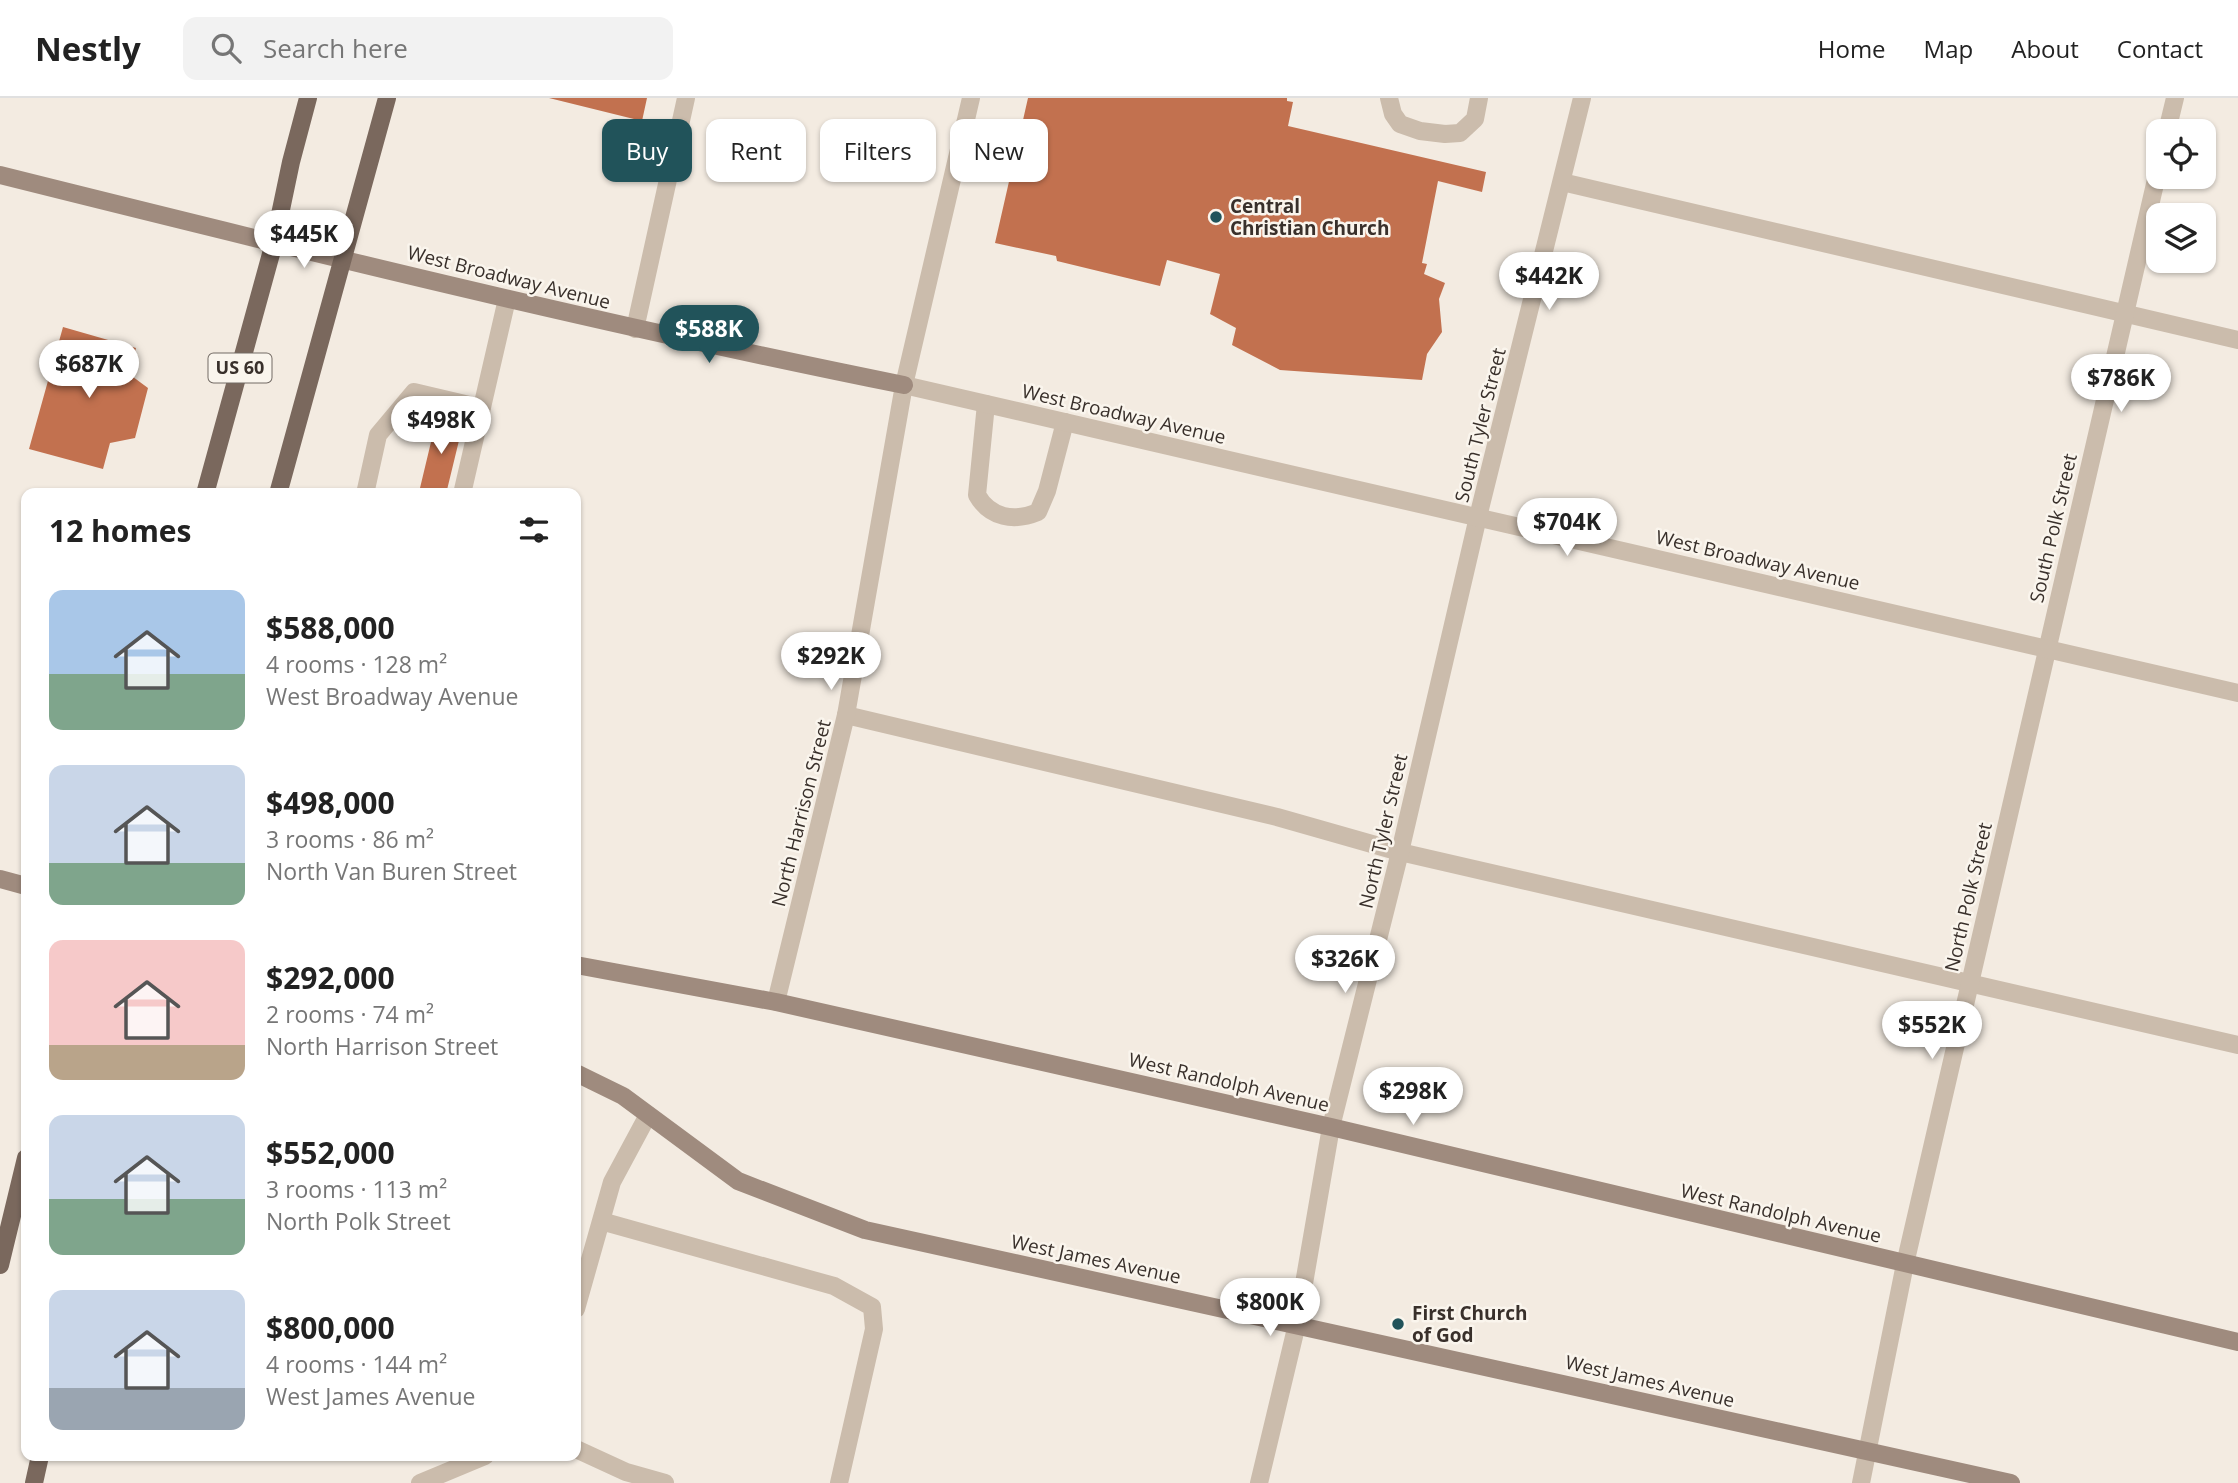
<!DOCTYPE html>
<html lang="en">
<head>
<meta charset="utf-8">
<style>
  body { margin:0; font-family:"Open Sans",sans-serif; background:#f2f2f2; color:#222; height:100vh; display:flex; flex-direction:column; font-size:26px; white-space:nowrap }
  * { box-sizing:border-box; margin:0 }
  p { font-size:23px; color:#767676 }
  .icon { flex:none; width:38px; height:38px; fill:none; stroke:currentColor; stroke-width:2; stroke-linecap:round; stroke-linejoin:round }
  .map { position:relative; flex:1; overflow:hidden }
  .panel { position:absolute; left:21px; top:390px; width:560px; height:973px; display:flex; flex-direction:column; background:#fff; border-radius:14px; box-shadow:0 2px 5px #0004 }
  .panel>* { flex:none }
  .banner { position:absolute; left:602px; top:21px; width:665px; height:63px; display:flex; gap:14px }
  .tools { position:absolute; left:2146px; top:21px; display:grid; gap:14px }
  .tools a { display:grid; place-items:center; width:70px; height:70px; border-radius:14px; background:#fff; box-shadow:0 2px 5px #0004; font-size:35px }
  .price { position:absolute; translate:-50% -60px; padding:0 16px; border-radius:24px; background:#fff; color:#222; font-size:23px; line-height:46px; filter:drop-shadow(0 2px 4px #0008) }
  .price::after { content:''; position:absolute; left:50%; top:42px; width:21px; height:16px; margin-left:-10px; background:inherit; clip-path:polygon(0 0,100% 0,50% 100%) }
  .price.on { background:#21535a; color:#fff }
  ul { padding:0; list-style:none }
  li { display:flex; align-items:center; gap:21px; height:175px; padding:0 28px }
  li span { display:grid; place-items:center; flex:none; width:196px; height:140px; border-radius:14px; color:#555 }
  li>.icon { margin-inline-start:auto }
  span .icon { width:84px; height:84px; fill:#fffc; stroke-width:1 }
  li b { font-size:30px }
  h2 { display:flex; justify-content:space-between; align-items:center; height:84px; padding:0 28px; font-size:30px }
  .chip { padding:0 24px; border-radius:14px; background:#fff; box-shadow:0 2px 5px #0004; font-size:24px; line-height:63px }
  .chip.on { background:#21535a; color:#fff }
  header { display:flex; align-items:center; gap:42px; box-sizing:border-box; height:98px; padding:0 35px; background:#fff; border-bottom:2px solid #e0e0e0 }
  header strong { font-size:33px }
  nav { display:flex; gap:38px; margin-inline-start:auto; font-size:24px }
  .search { width:490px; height:63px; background:#f2f2f2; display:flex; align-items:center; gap:18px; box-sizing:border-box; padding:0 24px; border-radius:14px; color:#767676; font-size:26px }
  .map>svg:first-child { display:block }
</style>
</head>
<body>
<header>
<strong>Nestly</strong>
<div class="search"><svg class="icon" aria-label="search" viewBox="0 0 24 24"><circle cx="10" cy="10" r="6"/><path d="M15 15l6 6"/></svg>Search here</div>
<nav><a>Home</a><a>Map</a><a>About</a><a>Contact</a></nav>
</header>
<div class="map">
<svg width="2238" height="1385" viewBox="0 0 2238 1385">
  <rect width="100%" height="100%" fill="#f3ebe1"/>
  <!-- building -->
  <path fill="#c2714f" d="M549,0H647L642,23Z
    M1028,0H1287V3L1293,4L1288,28L1486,74L1482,94L1438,83L1422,165L1427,166L1424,176L1445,185L1439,201L1442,234L1427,256L1422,282L1280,272L1232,247L1236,230L1210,216L1220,176L1167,162L1160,188L1057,163L1056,158L995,145Z
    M63,229L136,250L129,276L148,290L135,340L110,345L103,371L29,351Z
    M437,319L463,326L446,396H428V392L420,390Z"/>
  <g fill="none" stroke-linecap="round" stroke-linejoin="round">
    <!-- service -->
    <path stroke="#cbbcac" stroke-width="18" d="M1389,0L1393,16L1400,26L1420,33L1445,36L1460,35L1475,21L1479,0
      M1562,84L2238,242
      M635,231L686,0
      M986,306L977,397C990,420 1014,424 1038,414L1047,393L1065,324
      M365,396L378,337L414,294L482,310
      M462,396L507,201
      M846,617L1277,719L1400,754L2238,947
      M601,1123L834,1188L872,1209L874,1231L839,1385
      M576,1211L612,1084L648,1017
      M576,1351L626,1374L665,1385
      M420,1385L485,1358"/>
    <!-- minor -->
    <path stroke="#cbbcac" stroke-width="18" d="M2167,33L2175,0
      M776,904L846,617L904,287L971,0
      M1259,1385L1297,1226L1331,1029L1400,754L1478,419L1582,0
      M1861,1385L1905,1166L2158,73"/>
    <!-- tertiary -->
    <path stroke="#cbbcac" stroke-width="18" d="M904,287L2238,595"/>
    <!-- secondary -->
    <path stroke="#9f8b7e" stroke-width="18" d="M0,77C300,152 600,226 904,287
      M0,781L26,788
      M576,867L776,904L1331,1029L2238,1244
      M576,975L623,998L738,1083L865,1132L2011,1385"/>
    <!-- primary -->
    <path stroke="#7a685d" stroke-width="18" d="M205,396L274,145L291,64L308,0
      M278,396L387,0
      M0,1167L26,1060
      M34,1385L40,1358"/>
  </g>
  <!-- markers -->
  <g fill="#21535a" stroke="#faf5ed" stroke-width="2.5">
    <circle cx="1216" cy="119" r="7"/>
    <circle cx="1398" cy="1226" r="7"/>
  </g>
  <g text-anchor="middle" stroke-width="5" stroke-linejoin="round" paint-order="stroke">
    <!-- shield labels -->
    <rect fill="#faf5ed" stroke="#736b65" stroke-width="2" x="208.5" y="255.5" width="63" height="29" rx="5"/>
    <g font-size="18" font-weight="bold" fill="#39302b">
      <text x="240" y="276">US 60</text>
    </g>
    <!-- poi labels -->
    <g font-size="19" font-weight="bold" fill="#39302b" stroke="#faf5ed" text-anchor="start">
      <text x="1230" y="115">Central<tspan x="1230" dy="22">Christian Church</tspan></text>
      <text x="1412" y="1222">First Church<tspan x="1412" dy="22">of God</tspan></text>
    </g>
    <!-- street labels -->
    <g font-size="19" fill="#39302b" stroke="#faf5ed">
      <text transform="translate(509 179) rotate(14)" y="7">West Broadway Avenue</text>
      <text transform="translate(1124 316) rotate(13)" y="7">West Broadway Avenue</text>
      <text transform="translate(1480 327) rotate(-76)" y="7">South Tyler Street</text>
      <text transform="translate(2053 430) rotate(-77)" y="7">South Polk Street</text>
      <text transform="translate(1758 462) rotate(13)" y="7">West Broadway Avenue</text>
      <text transform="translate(801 715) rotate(-76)" y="7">North Harrison Street</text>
      <text transform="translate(1383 733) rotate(-77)" y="7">North Tyler Street</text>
      <text transform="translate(1968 799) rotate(-77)" y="7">North Polk Street</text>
      <text transform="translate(1229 984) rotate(13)" y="7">West Randolph Avenue</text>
      <text transform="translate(1781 1115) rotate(13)" y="7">West Randolph Avenue</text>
      <text transform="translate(1096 1161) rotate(12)" y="7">West James Avenue</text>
      <text transform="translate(1650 1283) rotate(13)" y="7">West James Avenue</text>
    </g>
  </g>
</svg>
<div class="tools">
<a><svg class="icon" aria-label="locate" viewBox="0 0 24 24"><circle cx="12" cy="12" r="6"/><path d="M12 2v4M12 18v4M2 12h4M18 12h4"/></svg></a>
<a><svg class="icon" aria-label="layers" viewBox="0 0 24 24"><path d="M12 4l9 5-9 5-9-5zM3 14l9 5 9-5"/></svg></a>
</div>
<b class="price" style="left:304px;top:172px">$445K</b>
<b class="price" style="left:1549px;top:214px">$442K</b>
<b class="price on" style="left:709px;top:267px">$588K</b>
<b class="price" style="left:89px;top:302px">$687K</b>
<b class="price" style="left:2121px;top:316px">$786K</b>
<b class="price" style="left:441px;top:358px">$498K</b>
<b class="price" style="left:1567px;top:460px">$704K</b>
<b class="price" style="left:831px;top:594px">$292K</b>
<b class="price" style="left:1345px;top:897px">$326K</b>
<b class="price" style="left:1932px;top:963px">$552K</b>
<b class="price" style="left:1413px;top:1029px">$298K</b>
<b class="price" style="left:1270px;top:1240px">$800K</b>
<div class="banner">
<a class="chip on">Buy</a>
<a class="chip">Rent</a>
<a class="chip">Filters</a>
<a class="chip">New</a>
</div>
<section class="panel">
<h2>12 homes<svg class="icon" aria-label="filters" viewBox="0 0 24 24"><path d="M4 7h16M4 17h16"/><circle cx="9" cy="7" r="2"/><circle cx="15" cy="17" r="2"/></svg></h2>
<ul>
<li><span style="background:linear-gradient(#a9c7e8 60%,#7fa58c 0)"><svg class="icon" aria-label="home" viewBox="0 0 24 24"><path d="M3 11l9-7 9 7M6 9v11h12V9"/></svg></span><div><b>$588,000</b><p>4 rooms · 128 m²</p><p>West Broadway Avenue</p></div></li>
<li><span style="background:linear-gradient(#c9d6e8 70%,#7fa58c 0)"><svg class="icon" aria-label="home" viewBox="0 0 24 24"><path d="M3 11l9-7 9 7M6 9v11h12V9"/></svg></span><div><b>$498,000</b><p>3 rooms · 86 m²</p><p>North Van Buren Street</p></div></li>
<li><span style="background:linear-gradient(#f6c9c9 75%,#b9a48a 0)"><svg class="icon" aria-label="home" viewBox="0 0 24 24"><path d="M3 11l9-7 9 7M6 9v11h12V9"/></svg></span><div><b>$292,000</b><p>2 rooms · 74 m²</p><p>North Harrison Street</p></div></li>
<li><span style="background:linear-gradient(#c9d6e8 60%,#7fa58c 0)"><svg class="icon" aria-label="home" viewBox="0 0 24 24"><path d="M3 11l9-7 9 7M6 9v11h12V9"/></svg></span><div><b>$552,000</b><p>3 rooms · 113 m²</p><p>North Polk Street</p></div></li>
<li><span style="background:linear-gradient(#c9d6e8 70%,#9aa5b1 0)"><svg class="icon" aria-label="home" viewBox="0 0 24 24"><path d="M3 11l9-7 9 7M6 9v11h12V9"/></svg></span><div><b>$800,000</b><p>4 rooms · 144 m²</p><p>West James Avenue</p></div></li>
</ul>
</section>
</div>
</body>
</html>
